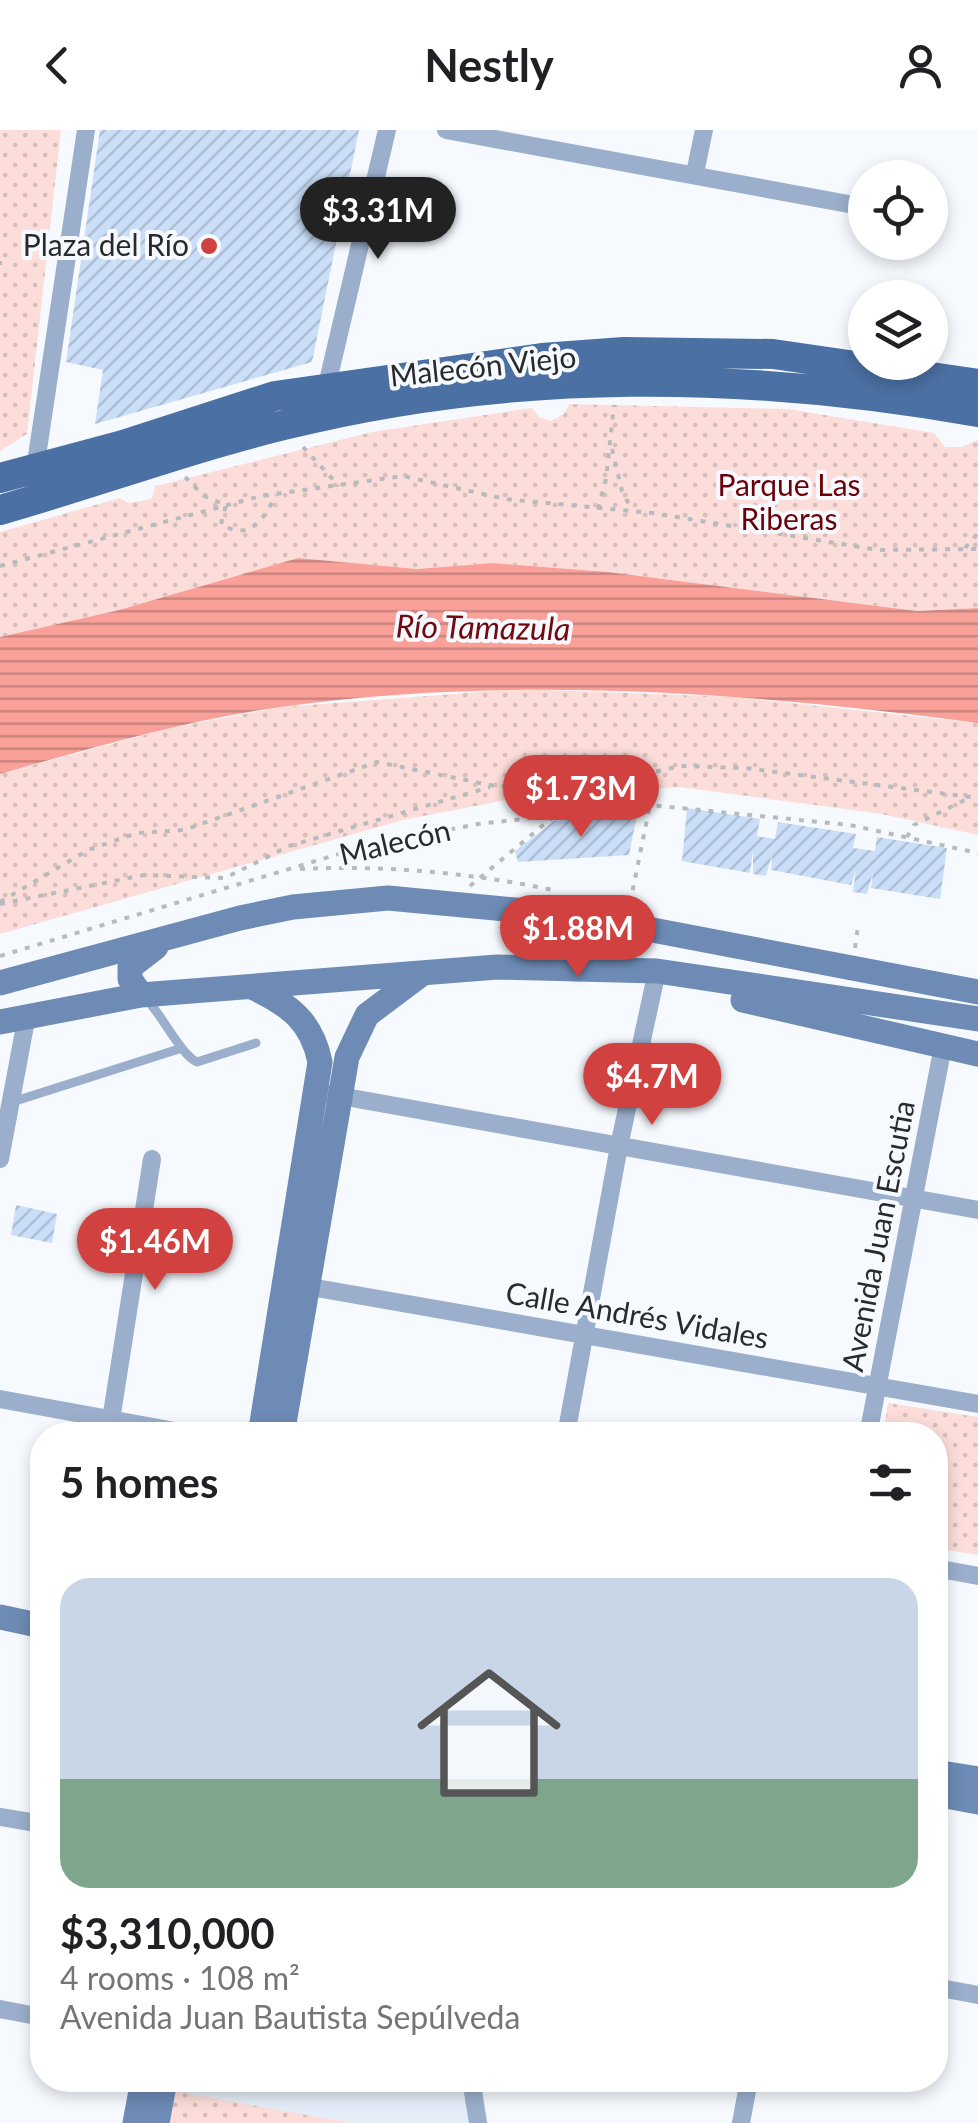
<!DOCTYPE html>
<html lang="en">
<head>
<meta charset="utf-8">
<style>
  body { margin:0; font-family:Lato,sans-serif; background:#f6f6f6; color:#202124; height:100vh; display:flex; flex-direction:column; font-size:38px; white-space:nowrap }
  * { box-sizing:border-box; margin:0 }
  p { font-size:32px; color:#757577 }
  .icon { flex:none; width:55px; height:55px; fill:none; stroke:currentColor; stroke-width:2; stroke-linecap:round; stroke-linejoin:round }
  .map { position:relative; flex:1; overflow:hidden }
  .details { position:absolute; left:30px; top:1292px; width:918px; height:670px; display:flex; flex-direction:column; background:#fff; border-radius:40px; box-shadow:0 5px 15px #0003 }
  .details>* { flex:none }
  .buttons { position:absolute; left:848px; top:30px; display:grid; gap:20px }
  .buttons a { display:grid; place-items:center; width:100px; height:100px; border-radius:50%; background:#fff; box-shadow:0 5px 15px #0003; font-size:50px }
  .price { position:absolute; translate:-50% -85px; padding:0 22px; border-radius:35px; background:#d0413f; color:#fff; font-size:32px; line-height:65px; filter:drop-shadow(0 2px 5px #0008) }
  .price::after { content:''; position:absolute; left:50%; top:60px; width:30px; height:22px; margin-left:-15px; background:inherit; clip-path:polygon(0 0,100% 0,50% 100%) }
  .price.selected { background:#222; color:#fff }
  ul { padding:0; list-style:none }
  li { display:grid; align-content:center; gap:20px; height:530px; padding:0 30px }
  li+li { border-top:2px solid #e0e0e0 }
  li span { display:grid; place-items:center; height:310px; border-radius:30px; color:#555 }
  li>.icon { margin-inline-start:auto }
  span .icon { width:180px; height:180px; fill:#fffc; stroke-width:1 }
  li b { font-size:42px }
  h2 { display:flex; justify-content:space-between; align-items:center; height:120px; padding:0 30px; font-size:42px }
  header { display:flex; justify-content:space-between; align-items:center; height:130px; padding:0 30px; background:#fff; font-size:45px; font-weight:700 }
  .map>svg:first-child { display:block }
</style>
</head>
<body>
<header><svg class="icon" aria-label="back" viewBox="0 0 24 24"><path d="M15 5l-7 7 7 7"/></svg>Nestly<svg class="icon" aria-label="person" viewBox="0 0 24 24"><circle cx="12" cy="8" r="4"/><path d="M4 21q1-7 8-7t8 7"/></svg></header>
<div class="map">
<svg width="978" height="1993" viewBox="0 0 978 1993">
  <defs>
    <pattern id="park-dots" width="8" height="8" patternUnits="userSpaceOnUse" patternTransform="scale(2.5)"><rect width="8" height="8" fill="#fcddd9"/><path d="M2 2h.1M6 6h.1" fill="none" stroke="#d8beba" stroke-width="1.8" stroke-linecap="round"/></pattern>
    <pattern id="water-rules" width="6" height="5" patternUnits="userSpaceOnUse" patternTransform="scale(2.5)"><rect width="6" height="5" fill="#f9a199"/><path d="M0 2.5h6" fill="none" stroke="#ca837d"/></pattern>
    <pattern id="building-hatch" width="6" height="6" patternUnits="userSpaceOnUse" patternTransform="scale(2.5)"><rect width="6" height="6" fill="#cadef8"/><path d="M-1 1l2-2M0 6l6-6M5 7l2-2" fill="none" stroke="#aebfd5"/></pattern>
  </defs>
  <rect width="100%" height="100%" fill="#f6faff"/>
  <!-- built -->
  <path fill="#e5edf8" d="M175,1950H481L488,1993H351L173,1962Z"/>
  <!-- park -->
  <path fill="url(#park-dots)" d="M0,0H61L27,304L0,321Z
    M569,274L788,279L934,303L945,317H961L978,310V478L917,481L608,442L492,433L417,439L298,428L119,480L0,507V402L120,368L128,373L151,369L156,356L372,302L532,278L539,287L551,291L564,284Z
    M519,559L735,567L978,593V705L882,684L679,657L516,668L403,690L0,804V644L170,598L281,577Z
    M888,1273L978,1287V1425L935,1418V1305H883Z
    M173,1961L351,1993H167Z"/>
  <!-- water -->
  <path fill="url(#water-rules)" d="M298,428L417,439L492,433L608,442L917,481L978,478V593C748,562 512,545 281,577C186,590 92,618 0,644V507L119,480Z"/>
  <!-- building -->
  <path fill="url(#building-hatch)" d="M100,0H359L312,232L95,294L103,240L66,232Z
    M687,678L760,689L757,706L775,709L778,692L856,704L853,718L875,721L877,707L947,718L940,769L871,758L873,743L867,764L853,762L856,740L851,755L771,740L772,725L766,746L753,744V721L750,743L682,731Z
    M637,685L629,725L518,732L515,721L554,691Z
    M16,1075L57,1084L52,1113L11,1105Z"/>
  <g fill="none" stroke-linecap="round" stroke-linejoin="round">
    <!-- path -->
    <path stroke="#b7babe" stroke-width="4" stroke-dasharray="5 8" stroke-linecap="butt" d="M0,131V135
      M303,317L339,356
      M612,319L622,361L632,380
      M185,347L204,366L226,375L221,394C250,412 264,389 276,365
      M598,379L606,349L614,275
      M965,418L978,403
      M0,436L261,366L403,346L505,369L652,383L878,420L978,419
      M907,707L914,695L967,669
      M300,739C388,735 472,743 558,761
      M470,756L553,687V655
      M0,772L88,720L137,703L184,700L377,632L495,656H594L680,636L745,638L978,668
      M630,773L650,675
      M0,774L144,745L225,748L289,716L490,657
      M855,818L858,796
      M0,826L362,717L478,694L650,675L850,695L978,723"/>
    <!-- lane -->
    <path stroke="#9bafcc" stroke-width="9" d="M147,870C162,885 181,925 197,932L256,913
      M9,973L182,918"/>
    <!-- street -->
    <path stroke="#9bafcc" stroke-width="18" d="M446,0L865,77
      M695,43L704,0
      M327,255L387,0
      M34,346L86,0
      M329,964L978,1080
      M0,1029L27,885
      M299,1155L978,1274
      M0,1269L197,1305
      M111,1290L152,1029
      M566,1305L619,1016L657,841
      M868,1305L943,916
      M935,1438L978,1446
      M0,1687L42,1694
      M935,1857L978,1865
      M0,1879L42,1887
      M471,1950L478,1993
      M741,1993L749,1950"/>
    <!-- secondary -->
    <path stroke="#6d8bb5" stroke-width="25" d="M541,828L575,820L579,786
      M0,853L240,788L293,777L388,768L579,786L978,862
      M254,858C290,875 312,892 320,932L260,1305
      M141,865L130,849V837L156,817
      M743,870L978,924
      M0,892L141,865L497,837L657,841L978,889
      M282,1305L347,927L367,885L423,843
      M0,1487L42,1496
      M935,1642L978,1649
      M935,1664L978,1672
      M135,1993L143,1950
      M157,1993L165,1950"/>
    <!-- primary -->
    <path stroke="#4b70a3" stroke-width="30" d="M0,348L123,315L275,266L542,228L624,222L773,224L978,254
      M0,380C95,353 189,318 284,295C515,238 745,241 978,282"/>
  </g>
  <!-- markers -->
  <circle fill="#d0413f" stroke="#f6faff" stroke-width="4" cx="209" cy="116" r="10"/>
  <g text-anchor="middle" stroke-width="8" stroke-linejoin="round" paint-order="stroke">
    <!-- poi labels -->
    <g font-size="30" fill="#292a2c" stroke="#f6faff" text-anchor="end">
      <text x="189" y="126">Plaza del Río</text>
    </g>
    <!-- street labels -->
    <g font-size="30" fill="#292a2c" stroke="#f6faff">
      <text transform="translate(483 237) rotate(-6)" y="10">Malecón Viejo</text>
      <text transform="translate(395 713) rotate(-13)" y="10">Malecón</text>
      <text transform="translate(879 1106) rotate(-79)" y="10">Avenida Juan Escutia</text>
      <text transform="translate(637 1186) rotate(10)" y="10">Calle Andrés Vidales</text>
    </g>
    <!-- park labels -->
    <g font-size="30" fill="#6b0009" stroke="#f6faff">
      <text x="789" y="366">Parque Las<tspan x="789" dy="34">Riberas</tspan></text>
    </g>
    <!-- water labels -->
    <g font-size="32" font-style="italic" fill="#720911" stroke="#f6faff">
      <text transform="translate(483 498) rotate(1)" y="11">Río Tamazula</text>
    </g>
  </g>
</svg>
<div class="buttons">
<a><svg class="icon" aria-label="locate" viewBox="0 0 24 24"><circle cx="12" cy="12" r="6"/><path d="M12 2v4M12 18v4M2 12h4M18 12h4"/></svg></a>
<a><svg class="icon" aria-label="layers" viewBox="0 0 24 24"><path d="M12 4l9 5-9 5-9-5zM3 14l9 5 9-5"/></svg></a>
</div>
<b class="price selected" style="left:378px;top:132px">$3.31M</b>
<b class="price" style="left:581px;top:710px">$1.73M</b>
<b class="price" style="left:578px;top:850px">$1.88M</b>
<b class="price" style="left:652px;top:998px">$4.7M</b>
<b class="price" style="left:155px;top:1163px">$1.46M</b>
<section class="details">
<h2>5 homes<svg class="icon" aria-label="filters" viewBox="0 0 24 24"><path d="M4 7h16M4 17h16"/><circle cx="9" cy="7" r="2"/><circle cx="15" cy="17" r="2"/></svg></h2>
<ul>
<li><span style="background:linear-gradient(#c9d6e8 65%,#7fa58c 0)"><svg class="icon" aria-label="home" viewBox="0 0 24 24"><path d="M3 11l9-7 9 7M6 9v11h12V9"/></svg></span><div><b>$3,310,000</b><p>4 rooms · 108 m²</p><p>Avenida Juan Bautista Sepúlveda</p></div></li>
</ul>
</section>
</div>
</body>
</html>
